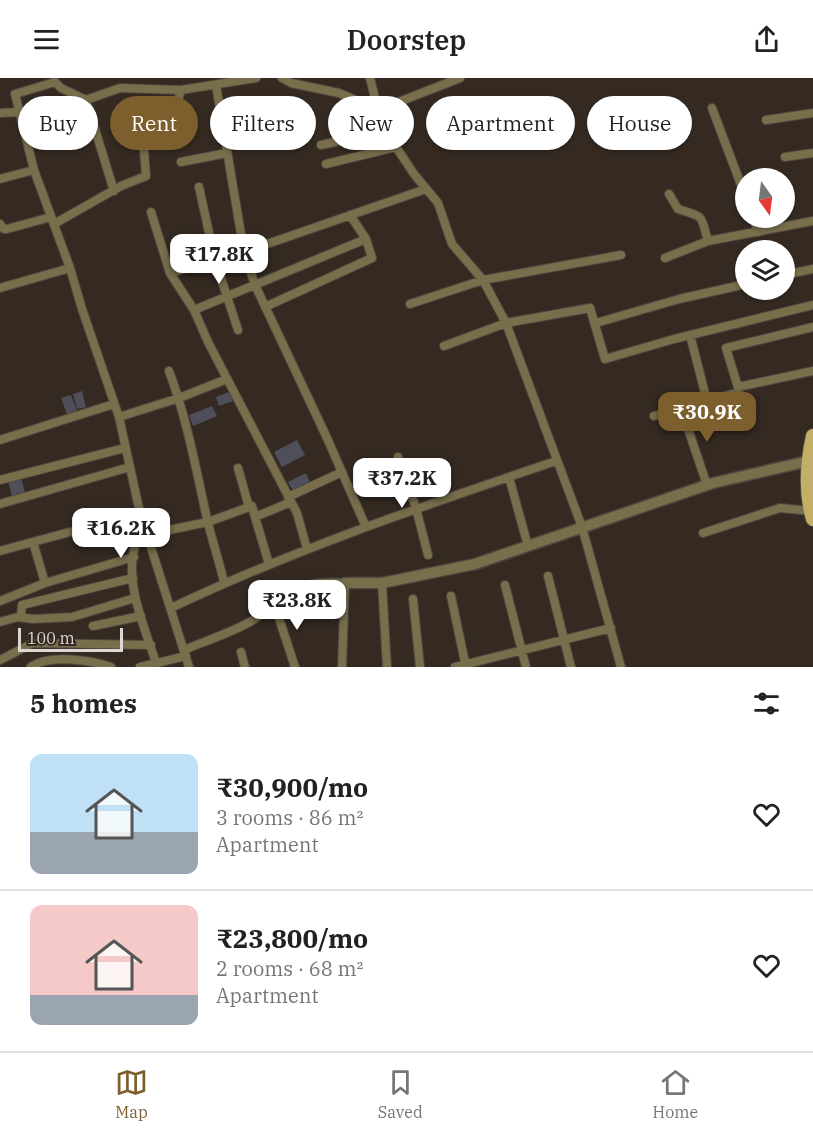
<!DOCTYPE html>
<html lang="en">
<head>
<meta charset="utf-8">
<style>
  body { margin:0; font-family:"IBM Plex Serif",serif; background:#f2f2f2; color:#222; height:100vh; display:flex; flex-direction:column; font-size:22px; white-space:nowrap }
  * { box-sizing:border-box; margin:0 }
  p { font-size:20px; color:#767676 }
  .icon { flex:none; width:33px; height:33px; fill:none; stroke:currentColor; stroke-width:2; stroke-linecap:round; stroke-linejoin:round }
  .map { position:relative; height:589px; overflow:hidden }
  .drawer { display:flex; flex-direction:column; background:#fff; flex:1 }
  .drawer>* { flex:none }
  .guide { position:absolute; left:18px; top:18px; width:777px; height:54px; display:flex; gap:12px }
  .needle { width:39px; rotate:166deg }
  .fabs { position:absolute; left:735px; top:90px; display:grid; gap:12px }
  .fabs a { display:grid; place-items:center; width:60px; height:60px; border-radius:50%; background:#fff; box-shadow:0 2px 4px #0004; font-size:30px }
  .scale { position:absolute; left:18px; bottom:15px; width:105px; box-sizing:border-box; padding-left:6px; border:3px solid #ddd7d2; border-top:0; font-size:16px; line-height:21px; white-space:nowrap; color:#ddd7d2; -webkit-text-stroke:4px #342a22; paint-order:stroke }
  .price { position:absolute; translate:-50% -51px; padding:0 14px; border-radius:12px; background:#fff; color:#222; font-size:20px; line-height:39px; filter:drop-shadow(0 2px 3px #0008) }
  .price::after { content:''; position:absolute; left:50%; top:36px; width:18px; height:14px; margin-left:-9px; background:inherit; clip-path:polygon(0 0,100% 0,50% 100%) }
  .price.active { background:#7d5f2d; color:#fff }
  ul { padding:0; list-style:none }
  li { display:flex; align-items:center; gap:18px; height:150px; padding:0 30px }
  li+li { border-top:2px solid #e0e0e0 }
  li span { display:grid; place-items:center; flex:none; width:168px; height:120px; border-radius:12px; color:#555 }
  li>.icon { margin-inline-start:auto }
  span .icon { width:72px; height:72px; fill:#fffc; stroke-width:1 }
  li b { font-size:26px }
  h2 { display:flex; justify-content:space-between; align-items:center; height:72px; padding:0 30px; font-size:26px }
  .chip { padding:0 21px; border-radius:27px; background:#fff; box-shadow:0 2px 4px #0004; font-size:21px; line-height:54px }
  .chip.active { background:#7d5f2d; color:#fff }
  header { display:flex; justify-content:space-between; align-items:center; height:78px; padding:0 30px; background:#fff; font-size:27px; font-weight:600 }
  .dock { display:flex; justify-content:space-around; align-items:center; height:84px; border-top:2px solid #e0e0e0; background:#fff; font-size:16px; color:#767676 }
  .dock a { display:grid; justify-items:center; gap:3px }
  .dock .active { color:#7d5f2d }
  .map>svg:first-child { display:block }
</style>
</head>
<body>
<header><svg class="icon" aria-label="menu" viewBox="0 0 24 24"><path d="M4 6h16M4 12h16M4 18h16"/></svg>Doorstep<svg class="icon" aria-label="share" viewBox="0 0 24 24"><path d="M12 15V3M7 8l5-5 5 5M5 13v7h14v-7"/></svg></header>
<div class="map">
<svg width="813" height="589" viewBox="0 0 813 589">
  <rect width="100%" height="100%" fill="#342a22"/>
  <!-- building -->
  <path fill="#4f4f5b" d="M82,313L86,329L77,331L73,316Z
    M229,314L233,323L219,328L216,319Z
    M71,317L77,333L67,336L61,320Z
    M212,328L217,338L193,348L189,337Z
    M297,362L305,377L282,389L274,374Z
    M306,395L310,405L293,413L288,404Z
    M21,399L25,415L12,418L8,403Z"/>
  <g fill="none" stroke-linecap="round" stroke-linejoin="round">
    <!-- minor casing -->
    <g stroke="#4f463e" stroke-width="10">
      <path id="minor" d="M282,0L291,5L339,15L378,32L460,0
        M370,0L378,32L396,69L414,96L438,125L452,166L483,202L506,245L582,449L621,589
        M216,7L244,174L255,207L327,360L366,449
        M86,22L114,113
        M712,30L746,120
        M0,35L19,34
        M766,42L813,35
        M321,67L388,52
        M785,79L813,75
        M181,84L227,75
        M326,86L396,69
        M0,101L34,92
        M199,109L215,182L238,252
        M669,116L678,131C705,140 700,135 708,163
        M151,134L170,195L194,232L208,264L297,435L307,471
        M753,140L758,154
        M0,146L4,151H7L51,139
        M54,146L121,108L146,98L143,59L155,45L175,33L181,12
        M665,180L708,163L813,143
        M170,195L244,174L426,111
        M784,197L813,191
        M0,210L70,190
        M410,226L483,202L621,177
        M265,229L372,180L366,161
        M194,232L366,161L350,137
        M596,245L679,221L746,206
        M813,249L726,270L738,309L813,293
        M690,257L707,323
        M444,268L506,245L590,230L605,281L674,261L813,227
        M169,293C187,341 196,391 207,441C212,462 219,483 224,504
        M681,330L707,407
        M654,338L739,314L738,309
        M119,339L179,320L227,301
        M0,362L114,326
        M398,379L416,430L428,477
        M238,390L249,429
        M509,399L528,468
        M0,402L125,370
        M288,419L342,394
        M0,426L130,389
        M255,439L269,486
        M145,452C142,457 137,462 135,468C124,505 145,550 156,585
        M159,454L208,444L252,428L255,439L291,424
        M703,455L780,430L811,433
        M0,473L140,435
        M548,498L571,589
        M45,505L134,479
        M382,505L387,589
        M505,507L526,589
        M451,518L466,589
        M413,521L420,589
        M0,523L45,505L33,464
        M274,525L295,589
        M171,530C295,471 426,427 556,383
        M21,539L22,527L133,500
        M0,544L18,539L33,541L72,539L135,520
        M93,548L141,538
        M184,572C207,562 232,555 253,542C261,537 267,530 275,524C301,506 313,503 345,505L342,589
        M241,574L245,589
        M0,582L33,565L151,567
        M31,589C49,576 91,582 111,589
        M140,589L186,578
        M189,589L140,435L119,339L82,231L70,190L34,92L15,16L55,4L61,10L86,22L120,10L181,12L256,0
        M455,589L611,550"/>
    </g>
    <!-- tertiary casing -->
    <g stroke="#4f463e" stroke-width="13">
      <path id="tertiary" d="M345,505H382L475,486L713,405L813,382"/>
    </g>
    <!-- primary casing -->
    <g stroke="#4f463e" stroke-width="16">
      <path id="primary" d="M813,358C807,385 805,414 813,441"/>
    </g>
    <!-- minor -->
    <use href="#minor" stroke="#786e4c" stroke-width="8"/>
    <!-- tertiary -->
    <use href="#tertiary" stroke="#786e4c" stroke-width="10"/>
    <!-- primary -->
    <use href="#primary" stroke="#c3ae66" stroke-width="14"/>
  </g>
</svg>
<div class="fabs">
<a><svg class="needle" viewBox="-14 -14 28 28"><path d="M0-13l5 13h-10z" fill="#e53935"/><path d="M0 13l5-13h-10z" fill="#767676"/></svg></a>
<a><svg class="icon" aria-label="layers" viewBox="0 0 24 24"><path d="M12 4l9 5-9 5-9-5zM3 14l9 5 9-5"/></svg></a>
</div>
<div class="scale">100 m</div>
<b class="price" style="left:219px;top:207px">₹17.8K</b>
<b class="price active" style="left:707px;top:365px">₹30.9K</b>
<b class="price" style="left:402px;top:431px">₹37.2K</b>
<b class="price" style="left:121px;top:481px">₹16.2K</b>
<b class="price" style="left:297px;top:553px">₹23.8K</b>
<div class="guide">
<a class="chip">Buy</a>
<a class="chip active">Rent</a>
<a class="chip">Filters</a>
<a class="chip">New</a>
<a class="chip">Apartment</a>
<a class="chip">House</a>
</div>
</div>
<section class="drawer">
<h2>5 homes<svg class="icon" aria-label="filters" viewBox="0 0 24 24"><path d="M4 7h16M4 17h16"/><circle cx="9" cy="7" r="2"/><circle cx="15" cy="17" r="2"/></svg></h2>
<ul>
<li><span style="background:linear-gradient(#bfe0f5 65%,#9aa5b1 0)"><svg class="icon" aria-label="home" viewBox="0 0 24 24"><path d="M3 11l9-7 9 7M6 9v11h12V9"/></svg></span><div><b>₹30,900/mo</b><p>3 rooms · 86 m²</p><p>Apartment</p></div><svg class="icon" aria-label="heart" viewBox="0 0 24 24"><path d="M12 20l-8-8c-3-5 5-10 8-4 3-6 11-1 8 4z"/></svg></li>
<li><span style="background:linear-gradient(#f6c9c9 75%,#9aa5b1 0)"><svg class="icon" aria-label="home" viewBox="0 0 24 24"><path d="M3 11l9-7 9 7M6 9v11h12V9"/></svg></span><div><b>₹23,800/mo</b><p>2 rooms · 68 m²</p><p>Apartment</p></div><svg class="icon" aria-label="heart" viewBox="0 0 24 24"><path d="M12 20l-8-8c-3-5 5-10 8-4 3-6 11-1 8 4z"/></svg></li>
</ul>
</section>
<nav class="dock">
<a class="active"><svg class="icon" aria-label="map" viewBox="0 0 24 24"><path d="M3 6l6-2 6 2 6-2v14l-6 2-6-2-6 2zM9 4v14M15 6v14"/></svg>Map</a>
<a><svg class="icon" aria-label="saved" viewBox="0 0 24 24"><path d="M7 4h10v16l-5-4-5 4z"/></svg>Saved</a>
<a><svg class="icon" aria-label="home" viewBox="0 0 24 24"><path d="M3 11l9-7 9 7M6 9v11h12V9"/></svg>Home</a>
</nav>
</body>
</html>
